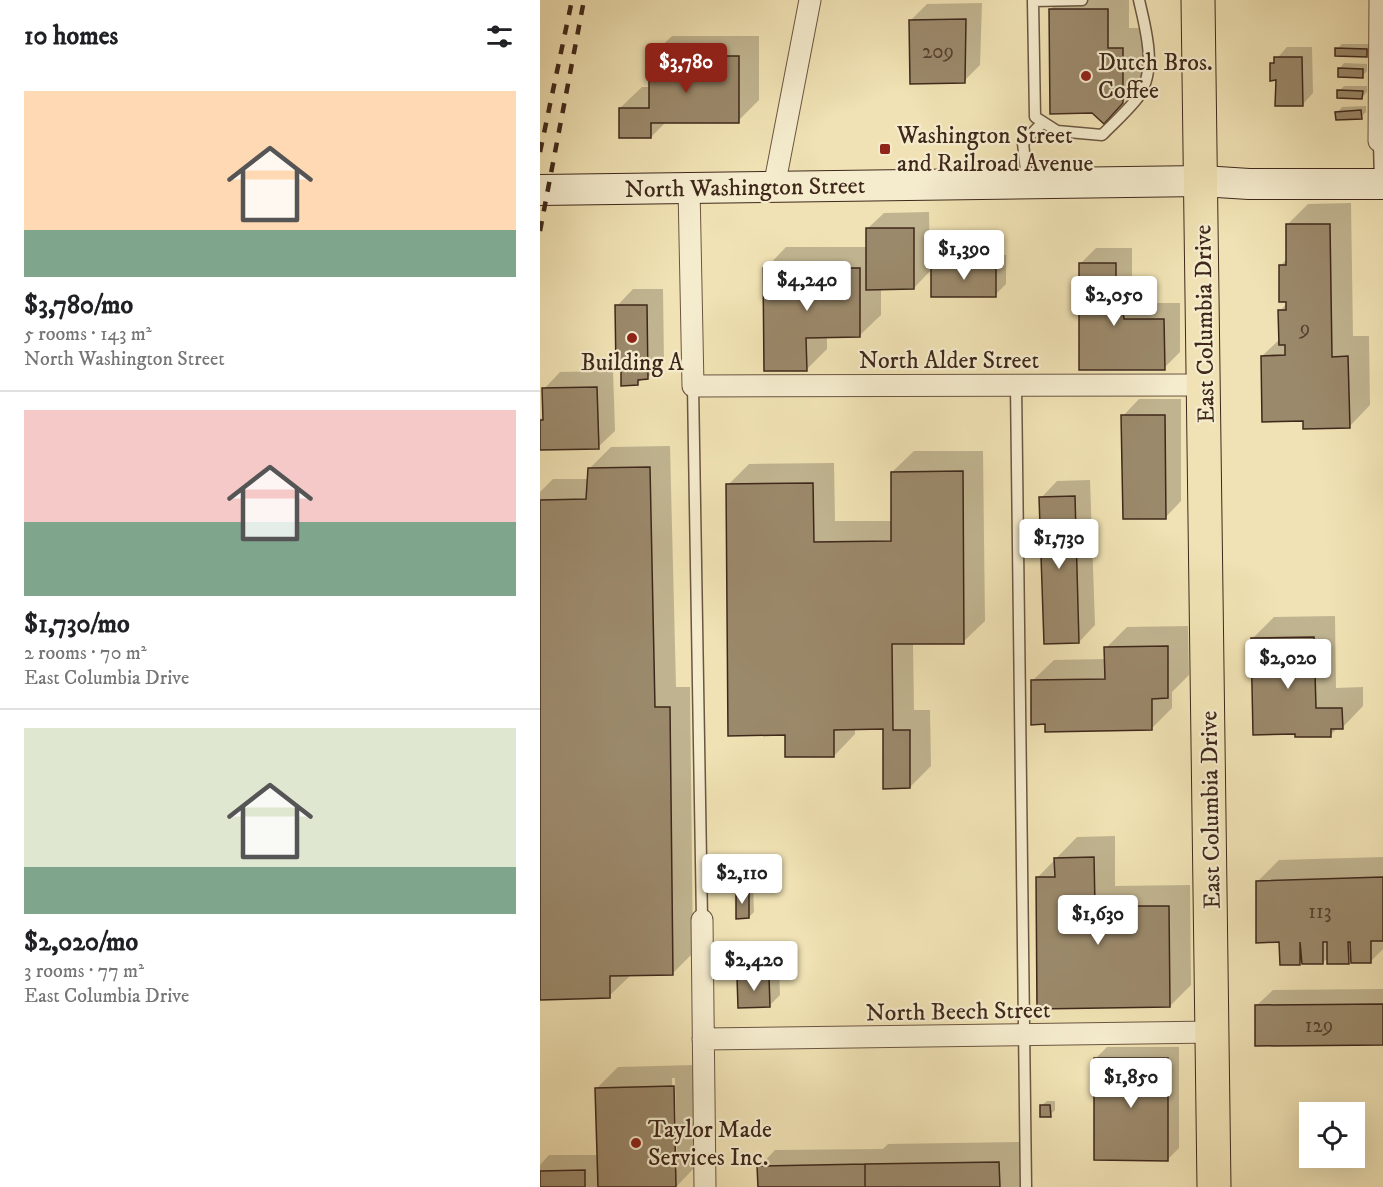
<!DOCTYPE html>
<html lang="en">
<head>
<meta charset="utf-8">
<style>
  body { margin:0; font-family:"IM FELL DW Pica",serif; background:#f2f2f2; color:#202124; height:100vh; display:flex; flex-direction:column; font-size:22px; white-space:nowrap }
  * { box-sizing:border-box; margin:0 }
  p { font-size:20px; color:#757577 }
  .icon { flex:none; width:33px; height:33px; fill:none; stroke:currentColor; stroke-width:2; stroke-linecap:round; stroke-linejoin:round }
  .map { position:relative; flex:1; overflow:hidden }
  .sheet { display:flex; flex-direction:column; background:#fff; width:540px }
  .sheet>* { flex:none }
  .buttons { position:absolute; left:759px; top:1102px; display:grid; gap:12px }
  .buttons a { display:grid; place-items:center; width:66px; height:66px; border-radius:0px; background:#fff; box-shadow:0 6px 24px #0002; font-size:30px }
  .price { position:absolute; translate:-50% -51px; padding:0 14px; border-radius:6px; background:#fff; color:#222; font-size:20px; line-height:39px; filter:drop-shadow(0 2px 3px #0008) }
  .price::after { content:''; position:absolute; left:50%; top:36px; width:18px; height:14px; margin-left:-9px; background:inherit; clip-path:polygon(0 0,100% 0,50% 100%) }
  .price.on { background:#8f2418; color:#fff }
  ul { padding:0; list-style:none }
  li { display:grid; align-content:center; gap:12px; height:318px; padding:0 24px }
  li+li { border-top:2px solid #e0e0e0 }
  li span { display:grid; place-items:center; height:186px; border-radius:0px; color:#555 }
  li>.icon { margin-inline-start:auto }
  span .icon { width:108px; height:108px; fill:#fffc; stroke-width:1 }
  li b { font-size:26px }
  h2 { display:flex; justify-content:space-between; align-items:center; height:72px; padding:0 24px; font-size:26px }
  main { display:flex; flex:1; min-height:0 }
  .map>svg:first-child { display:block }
</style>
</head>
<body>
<main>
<section class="sheet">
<h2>10 homes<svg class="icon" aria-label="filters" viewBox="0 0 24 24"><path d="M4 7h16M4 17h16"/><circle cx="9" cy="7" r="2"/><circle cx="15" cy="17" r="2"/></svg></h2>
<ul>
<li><span style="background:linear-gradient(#ffd9b3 75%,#7fa58c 0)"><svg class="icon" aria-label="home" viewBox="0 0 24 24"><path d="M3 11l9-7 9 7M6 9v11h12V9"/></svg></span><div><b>$3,780/mo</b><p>5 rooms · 143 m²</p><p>North Washington Street</p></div></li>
<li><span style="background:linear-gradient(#f6c9c9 60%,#7fa58c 0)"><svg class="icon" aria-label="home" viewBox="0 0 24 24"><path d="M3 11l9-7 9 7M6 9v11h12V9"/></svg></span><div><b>$1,730/mo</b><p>2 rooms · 70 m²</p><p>East Columbia Drive</p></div></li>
<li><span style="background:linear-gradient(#dfe7d0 75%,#7fa58c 0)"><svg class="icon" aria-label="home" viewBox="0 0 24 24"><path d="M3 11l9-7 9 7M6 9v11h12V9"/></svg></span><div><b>$2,020/mo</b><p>3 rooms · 77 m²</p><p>East Columbia Drive</p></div></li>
</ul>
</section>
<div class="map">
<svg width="843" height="1187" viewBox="0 0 843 1187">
  <rect width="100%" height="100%" fill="#f0e2b4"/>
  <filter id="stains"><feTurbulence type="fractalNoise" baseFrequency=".00333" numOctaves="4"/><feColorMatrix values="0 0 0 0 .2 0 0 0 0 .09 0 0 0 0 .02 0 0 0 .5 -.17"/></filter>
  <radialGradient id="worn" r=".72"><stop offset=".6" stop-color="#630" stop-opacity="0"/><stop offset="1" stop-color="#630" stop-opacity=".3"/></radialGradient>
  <!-- shadow -->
  <path fill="#0003" fill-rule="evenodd" d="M520,0H589V28H604V80L564,122L510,10Z
    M442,3L440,65L424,81L371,20L387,4Z
    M132,36H219V100L198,121L126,122L111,137L80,108L102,87H111L110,57Z
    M802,44H831V50L826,55L797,49Z
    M747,47H772L773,93L763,104L737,79L732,64Z
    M804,63L827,64V71L822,76L799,69Z
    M804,86H827V92L822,97L799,91Z
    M826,106V112L821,117L797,113L802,107Z
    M811,203L813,336H829L830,405L809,427L764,420L722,356L740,339V311L747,303L740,266L748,258L747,225L768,204Z
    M389,212L390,269L403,255H466V284L455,295L392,269L374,288L341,289V315L319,336H287V349L266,370L225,269L246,247H327V229L344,213Z
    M556,248H592V281H595V289H598L600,303H640V352L624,368H540V264Z
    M93,289H123L124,362L107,378H103L97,384L77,306Z
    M73,371L75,431L58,447L0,449V420L5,415L4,389L20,372Z
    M599,399H641V501L625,518L583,416Z
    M130,446L136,687H150L153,953L132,974L91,975L69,996L0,998V492L13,479H49V469L71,447Z
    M374,451H443L445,621L423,642L373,643L374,710H390L391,766L370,787L344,728H315V734L294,756L246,734L188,485L209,464L294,463L295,521H353L352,472Z
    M550,480L555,625L539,642L501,498L517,481Z
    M795,616L796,688L823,687V706L802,728H798L790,735L712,639L734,617Z
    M648,626L649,675L632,692V708L611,729L506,723L492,681L514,660L566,659V648L587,627Z
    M575,836V886L650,885L651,985L630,1006L497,878L537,837Z
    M843,857V949L830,962L812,958L808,962L789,957L782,963L764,959L760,963L741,941L718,881L739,860Z
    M203,887H213L214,912L209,917L197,892Z
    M239,966L240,995L229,1006L199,978L210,967Z
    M843,989V1044L716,1006L733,990Z
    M567,1047H639V1148L628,1159L556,1058Z
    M154,1065L156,1166L136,1187H0V1165L9,1155H59L57,1088L78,1067ZM132,1078H135L137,1169H134Z
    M507,1101H515V1110L510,1115L501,1106Z
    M480,1142L481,1187H219V1167L235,1150L343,1149L348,1144Z"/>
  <!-- building -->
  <path fill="#9b896b" stroke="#3f281b" stroke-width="1.5" d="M509,9H568V48H583V103L564,124L552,113L510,114Z
    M426,19L425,83L370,84L369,20Z
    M795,48L827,49V57L795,56Z
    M109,56H199V123H111V138H79V108H109Z
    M734,57H762L763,106H735L736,80L730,81V63H734Z
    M798,68L823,69V78L798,77Z
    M797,90L823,91L822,99L797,98Z
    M821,110L822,119L796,120L795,112Z
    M746,224H790L792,357L808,356L810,428L763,429V421L722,422L721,356L745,355V345H739L738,310H746V302H739V265H746Z
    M326,228H374V289L326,290Z
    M539,263H576V296H579V305H582L584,319H624L625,370H539Z
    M456,265V297H391V266Z
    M223,268H320V337L266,338L267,371H224Z
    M75,305H107L108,379L98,380V385L81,386V371H76Z
    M57,387L59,449L0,450V420H3L2,388Z
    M581,415H625L626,519H583Z
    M110,467L115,707H130L133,975L70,976V998L0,1000V500L46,499L48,468Z
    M423,471L424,644H352L353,730H370V788L343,789V729L294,730V757H245V735L188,736L186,484L273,483L274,542L351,541V472Z
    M535,496L539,643L504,644L499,497Z
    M774,637L776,708H802L803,729H791V737H755V734L713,735L711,638Z
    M628,646V698L612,699V730L505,732V724L491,725V680L565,679L564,647Z
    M554,857L555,906H629L630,1007L497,1009L496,877H515L514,858Z
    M843,877V941H831V963H811L810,942H808L809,964H787V942H783V964H762L760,942V965H740L739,942L716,943V881Z
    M196,892H209V918L196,919Z
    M229,976L230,1007L198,1008L197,977Z
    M843,1004V1045L715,1046V1005Z
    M554,1058H628V1161L554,1160Z
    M134,1086L136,1187H58L55,1088Z
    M500,1105H510L511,1117H500Z
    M459,1162L460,1187H325V1164Z
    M325,1164V1187H218L217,1166Z
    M45,1170V1187H0V1171Z"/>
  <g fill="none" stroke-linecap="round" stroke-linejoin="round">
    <!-- lane casing -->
    <g stroke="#6b5641" stroke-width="13">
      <path id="lane" d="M542,0L493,1L495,117L517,131L562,135C573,124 585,113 595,101C619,73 606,31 599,0
        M839,141L840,183
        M487,180L483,143L503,122
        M476,385L486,1187
        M153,386L162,920"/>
    </g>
    <!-- street casing -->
    <g stroke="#6b5641" stroke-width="23">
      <path id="street" d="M839,141L840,0
        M234,187L270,0
        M149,188L153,386L664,385
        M162,920L165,1187
        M163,1039L673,1032"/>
    </g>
    <!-- secondary casing -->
    <g stroke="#3f281b" stroke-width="32">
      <path id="secondary" d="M0,190L662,181L709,184H843"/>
    </g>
    <!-- primary casing -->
    <g stroke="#3f281b" stroke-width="35">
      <path id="primary" d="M658,0L674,1187"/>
    </g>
    <!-- lane -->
    <use href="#lane" stroke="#f5ecce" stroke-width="10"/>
    <!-- street -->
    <use href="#street" stroke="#f5ecce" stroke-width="21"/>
    <!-- secondary -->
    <use href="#secondary" stroke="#f5ecce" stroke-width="30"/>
    <!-- primary -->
    <use href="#primary" stroke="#f0e2b4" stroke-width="33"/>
    <!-- rail -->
    <path stroke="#3f281b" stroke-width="4.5" stroke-dasharray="10 10" stroke-linecap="butt" d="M0,152L32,0
      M0,231L44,0"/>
  </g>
  <!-- markers -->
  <g fill="#8f2418" stroke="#f5ecce" stroke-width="2">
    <circle cx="546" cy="76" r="6"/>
    <rect x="339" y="143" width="12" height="12" rx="3"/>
    <circle cx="92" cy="338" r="6"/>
    <circle cx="96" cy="1143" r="6"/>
  </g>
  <g text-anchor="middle" stroke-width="4.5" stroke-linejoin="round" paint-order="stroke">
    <!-- number labels -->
    <g font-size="21" fill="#56402f">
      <text x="398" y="58">209</text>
      <text x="765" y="335">9</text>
      <text x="780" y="918">113</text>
      <text x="779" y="1032">129</text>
    </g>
    <!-- poi labels -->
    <g font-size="24" fill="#3f281b" stroke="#f5ecce" text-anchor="start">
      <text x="558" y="70">Dutch Bros.<tspan x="558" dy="28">Coffee</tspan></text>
      <text x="357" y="143">Washington Street<tspan x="357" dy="28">and Railroad Avenue</tspan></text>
      <text x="92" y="370" text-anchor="middle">Building A</text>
      <text x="108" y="1137">Taylor Made<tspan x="108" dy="28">Services Inc.</tspan></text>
    </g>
    <!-- street labels -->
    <g font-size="24" fill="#3f281b" stroke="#f5ecce">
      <text transform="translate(205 187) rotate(-1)" y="8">North Washington Street</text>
      <text transform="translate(664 324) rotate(-91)" y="8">East Columbia Drive</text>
      <text x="409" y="368">North Alder Street</text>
      <text transform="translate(670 810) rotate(-91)" y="8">East Columbia Drive</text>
      <text transform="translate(418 1011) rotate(-1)" y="8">North Beech Street</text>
    </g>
  </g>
  <rect width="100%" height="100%" filter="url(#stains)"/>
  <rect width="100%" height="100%" fill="url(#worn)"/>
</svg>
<div class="buttons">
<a><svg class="icon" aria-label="locate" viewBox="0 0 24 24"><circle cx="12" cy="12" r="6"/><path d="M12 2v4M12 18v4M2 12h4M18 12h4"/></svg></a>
</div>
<b class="price on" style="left:146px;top:94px">$3,780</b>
<b class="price" style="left:424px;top:281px">$1,390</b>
<b class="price" style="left:267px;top:312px">$4,240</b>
<b class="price" style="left:574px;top:327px">$2,050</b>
<b class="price" style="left:519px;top:570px">$1,730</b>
<b class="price" style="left:748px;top:690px">$2,020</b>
<b class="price" style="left:202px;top:905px">$2,110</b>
<b class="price" style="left:558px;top:946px">$1,630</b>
<b class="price" style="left:214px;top:992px">$2,420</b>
<b class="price" style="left:591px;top:1109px">$1,850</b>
</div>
</main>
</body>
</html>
